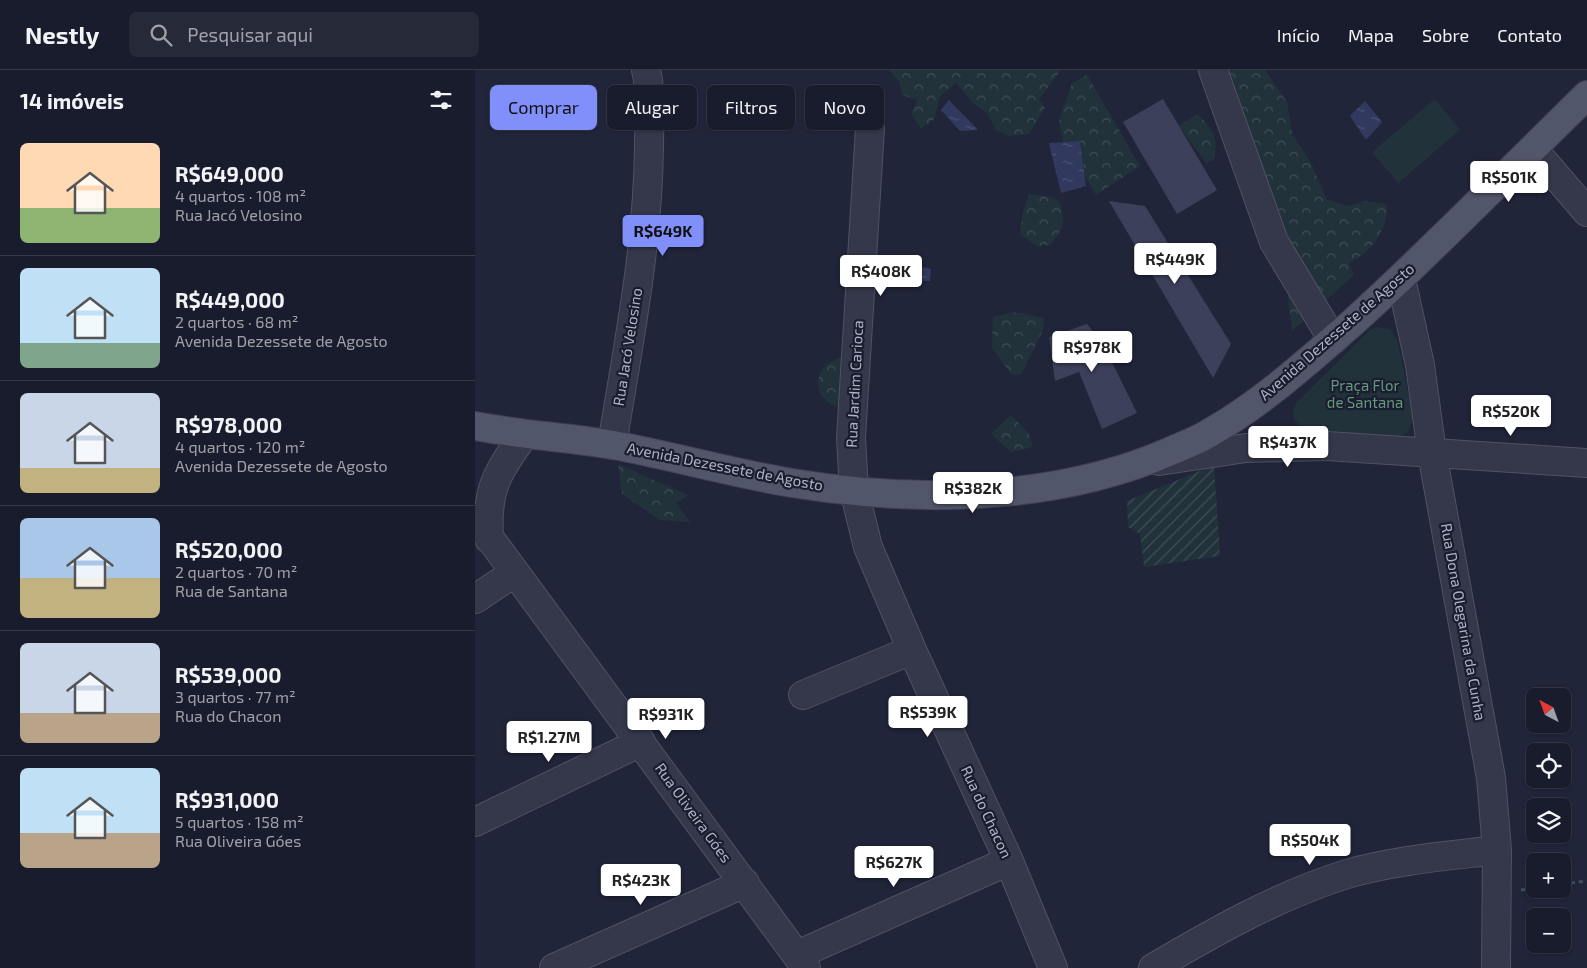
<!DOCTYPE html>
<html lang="pt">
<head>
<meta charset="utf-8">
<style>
  body { margin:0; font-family:"Exo 2",sans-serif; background:#252938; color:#f1f3f6; height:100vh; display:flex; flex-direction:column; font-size:19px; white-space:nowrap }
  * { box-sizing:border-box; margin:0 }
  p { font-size:16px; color:#9fa1a9 }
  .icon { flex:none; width:28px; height:28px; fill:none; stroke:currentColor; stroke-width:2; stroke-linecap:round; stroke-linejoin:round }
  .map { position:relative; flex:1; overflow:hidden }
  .drawer { display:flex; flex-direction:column; background:#181c2c; width:475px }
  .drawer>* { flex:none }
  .top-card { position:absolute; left:15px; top:15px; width:475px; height:45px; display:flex; gap:10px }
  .needle { width:32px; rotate:319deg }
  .controls { position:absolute; left:1051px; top:618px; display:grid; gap:10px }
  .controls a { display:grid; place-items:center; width:45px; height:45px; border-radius:8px; background:#181c2c; box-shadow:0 1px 4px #0004,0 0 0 1px #363a48; font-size:25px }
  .price { position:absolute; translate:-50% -42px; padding:0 11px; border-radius:5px; background:#fff; color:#222; font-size:16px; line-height:32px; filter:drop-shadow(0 1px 2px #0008) }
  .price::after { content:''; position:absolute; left:50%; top:30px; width:15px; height:11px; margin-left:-8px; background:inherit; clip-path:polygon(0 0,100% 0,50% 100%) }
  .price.selected { background:#808ffa; color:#111 }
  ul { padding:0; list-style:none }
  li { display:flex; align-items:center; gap:15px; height:125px; padding:0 20px }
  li+li { border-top:1px solid #363a48 }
  li span { display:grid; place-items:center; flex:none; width:140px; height:100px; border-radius:8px; color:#555 }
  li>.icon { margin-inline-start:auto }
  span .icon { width:60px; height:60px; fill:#fffc; stroke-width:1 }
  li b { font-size:21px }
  h2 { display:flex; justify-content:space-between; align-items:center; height:60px; padding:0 20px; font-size:21px }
  .tag { padding:0 18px; border-radius:8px; background:#181c2c; box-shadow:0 1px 4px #0004,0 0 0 1px #363a48; font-size:18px; line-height:45px }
  .tag.selected { background:#808ffa; color:#111 }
  header { display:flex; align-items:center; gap:30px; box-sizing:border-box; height:70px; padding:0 25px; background:#181c2c; border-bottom:1px solid #363a48 }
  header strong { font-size:24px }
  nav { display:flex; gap:28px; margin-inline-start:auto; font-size:18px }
  .search { width:350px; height:45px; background:#252938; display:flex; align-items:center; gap:12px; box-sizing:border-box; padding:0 18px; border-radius:8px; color:#9fa1a9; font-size:19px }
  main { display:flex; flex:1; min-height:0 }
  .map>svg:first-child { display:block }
</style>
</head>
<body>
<header>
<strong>Nestly</strong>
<div class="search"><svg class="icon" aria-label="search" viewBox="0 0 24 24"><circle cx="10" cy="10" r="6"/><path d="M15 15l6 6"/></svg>Pesquisar aqui</div>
<nav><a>Início</a><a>Mapa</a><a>Sobre</a><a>Contato</a></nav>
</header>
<main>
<section class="drawer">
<h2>14 imóveis<svg class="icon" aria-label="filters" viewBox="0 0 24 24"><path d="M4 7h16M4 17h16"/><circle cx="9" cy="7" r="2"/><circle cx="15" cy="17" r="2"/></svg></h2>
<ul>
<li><span style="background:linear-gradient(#ffd9b3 65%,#8fb573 0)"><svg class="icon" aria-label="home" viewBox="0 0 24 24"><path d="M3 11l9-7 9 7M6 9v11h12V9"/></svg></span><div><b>R$649,000</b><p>4 quartos · 108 m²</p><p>Rua Jacó Velosino</p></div></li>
<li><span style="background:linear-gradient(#bfe0f5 75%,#7fa58c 0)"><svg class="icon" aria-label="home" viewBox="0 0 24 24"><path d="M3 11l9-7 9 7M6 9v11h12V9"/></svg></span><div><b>R$449,000</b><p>2 quartos · 68 m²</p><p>Avenida Dezessete de Agosto</p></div></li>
<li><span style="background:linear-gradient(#c9d6e8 75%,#c2b280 0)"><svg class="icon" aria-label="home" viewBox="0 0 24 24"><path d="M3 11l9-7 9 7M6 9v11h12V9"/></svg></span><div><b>R$978,000</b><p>4 quartos · 120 m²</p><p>Avenida Dezessete de Agosto</p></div></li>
<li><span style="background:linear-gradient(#a9c7e8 60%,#c2b280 0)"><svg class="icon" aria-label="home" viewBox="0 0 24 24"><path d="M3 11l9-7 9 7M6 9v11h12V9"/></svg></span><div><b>R$520,000</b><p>2 quartos · 70 m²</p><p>Rua de Santana</p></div></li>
<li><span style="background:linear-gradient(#c9d6e8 70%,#b9a48a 0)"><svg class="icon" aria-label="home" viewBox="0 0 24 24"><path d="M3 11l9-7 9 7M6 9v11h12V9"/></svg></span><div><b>R$539,000</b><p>3 quartos · 77 m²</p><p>Rua do Chacon</p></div></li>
<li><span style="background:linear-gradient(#bfe0f5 65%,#b9a48a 0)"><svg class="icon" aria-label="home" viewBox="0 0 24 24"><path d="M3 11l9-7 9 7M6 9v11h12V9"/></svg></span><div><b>R$931,000</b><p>5 quartos · 158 m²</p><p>Rua Oliveira Góes</p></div></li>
</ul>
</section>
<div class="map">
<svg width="1112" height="898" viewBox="0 0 1112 898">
  <defs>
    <pattern id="forest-crowns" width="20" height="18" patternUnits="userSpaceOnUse" patternTransform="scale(1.25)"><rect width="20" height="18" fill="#22323b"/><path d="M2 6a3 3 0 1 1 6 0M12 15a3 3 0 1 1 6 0" fill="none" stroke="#404d56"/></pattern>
    <pattern id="garden-furrows" width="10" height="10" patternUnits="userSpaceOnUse" patternTransform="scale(1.25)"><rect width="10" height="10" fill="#22323b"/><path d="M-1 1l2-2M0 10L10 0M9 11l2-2" fill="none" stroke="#404d56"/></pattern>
    <pattern id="water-ripples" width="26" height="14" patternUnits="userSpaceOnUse" patternTransform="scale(1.25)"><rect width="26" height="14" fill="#32395f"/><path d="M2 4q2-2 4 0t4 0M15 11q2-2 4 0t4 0" fill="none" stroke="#4d5374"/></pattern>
  </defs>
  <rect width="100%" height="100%" fill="#20253a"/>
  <!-- forest -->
  <path fill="url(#forest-crowns)" d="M414,0H586L564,29L570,38L554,64L533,66L521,60L512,43L498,33L481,13L465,26L459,49L446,59L436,43L443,30L427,25L424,12Z
    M748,0H790L812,32L817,63L837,95L852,130L874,136L890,131L912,134C912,162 898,180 874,193L879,205L817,261L811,208L758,38L763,21L749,14Z
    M612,5L665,96L621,125L610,106L605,71L588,72L584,50L597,13Z
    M722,44C738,58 744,69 739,90L731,93L704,56Z
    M554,124L575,127L585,132C590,155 589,158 575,175L561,176L545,164L548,142Z
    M538,242L569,248L568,260L546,305L536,304L517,278L518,247Z
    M364,288H373L371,338C338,336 333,298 364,288Z
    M536,345L554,364L558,377L536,382L516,364Z
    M143,394L213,425L201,433L215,452L185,450L147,424Z"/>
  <!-- park -->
  <path fill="#22323b" d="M960,29L985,60L923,113L897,82Z
    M902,257L915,259L923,272L938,348L933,362L924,368L880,367L827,359C818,350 815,343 822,332L895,260Z"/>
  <!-- garden -->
  <path fill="url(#garden-furrows)" d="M739,395L745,486L669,497L665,464L653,457L652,431Z"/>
  <!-- water -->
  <path fill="url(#water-ripples)" d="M474,30L503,60L485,61L466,40Z
    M890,31L907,52L891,70L875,46Z
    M605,71L611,116L586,123L574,73Z
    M429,193L456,199L455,211L429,210Z"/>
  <!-- building -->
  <path fill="#3c405a" d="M688,29L742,120L702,144L648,52Z
    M634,131L670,136L756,274L738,308Z
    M612,254L628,274L662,343L627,359L604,302L580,311L574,267Z"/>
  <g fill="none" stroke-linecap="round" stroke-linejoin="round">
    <!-- minor casing -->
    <g stroke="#4f5264" stroke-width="30">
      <path id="minor" d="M738,0L799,172L858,270
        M395,58L376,368L379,420L393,477L437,580L534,791L578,898
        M1058,79L1112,142
        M926,209L945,295L957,383L1016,708L1022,780L1021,898
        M137,375C153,276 173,177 174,76C174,52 177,24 171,0
        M684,391L771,378L852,376L1112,393
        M0,448L331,898
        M14,469C11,420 21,403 50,364
        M0,529L39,503
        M328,625L437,580
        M0,752L166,672
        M322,885L534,791
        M79,898L270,813
        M678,898C739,862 804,825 872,804C921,790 972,786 1022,780"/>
    </g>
    <!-- major casing -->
    <g stroke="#3e4153" stroke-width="30">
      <path id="major" d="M0,356C46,365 92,367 138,375C198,386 257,403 317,413C440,433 580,432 696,381C709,375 724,370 736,362C787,333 832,292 876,254C957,181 1033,102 1112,25"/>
    </g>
    <!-- path -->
    <path stroke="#404f58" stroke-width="3" stroke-dasharray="4 4" stroke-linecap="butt" d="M1088,814L1112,811
      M1046,820L1060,818"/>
    <!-- minor -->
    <use href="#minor" stroke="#34384a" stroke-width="28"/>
    <!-- major -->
    <use href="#major" stroke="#52566a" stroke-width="28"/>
  </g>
  <g text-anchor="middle" stroke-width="4.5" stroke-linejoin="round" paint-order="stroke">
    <!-- street labels -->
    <g font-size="15" fill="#afb2c6" stroke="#1a1d2e">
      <text transform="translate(862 262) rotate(-41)" y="5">Avenida Dezessete de Agosto</text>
      <text transform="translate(153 277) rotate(-81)" y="5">Rua Jacó Velosino</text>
      <text transform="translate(380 314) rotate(-87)" y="5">Rua Jardim Carioca</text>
      <text transform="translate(250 397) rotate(11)" y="5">Avenida Dezessete de Agosto</text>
      <text transform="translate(988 552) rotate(80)" y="5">Rua Dona Olegarina da Cunha</text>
      <text transform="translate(511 742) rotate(65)" y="5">Rua do Chacon</text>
      <text transform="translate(218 743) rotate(54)" y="5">Rua Oliveira Góes</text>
    </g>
    <!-- park labels -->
    <g font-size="15" fill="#65987e" stroke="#1a1d2e">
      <text x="890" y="321">Praça Flor<tspan x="890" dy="17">de Santana</tspan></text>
    </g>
  </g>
</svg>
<div class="controls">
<a><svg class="needle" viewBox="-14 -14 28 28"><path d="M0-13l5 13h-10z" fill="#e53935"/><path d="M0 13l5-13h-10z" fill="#9fa1a9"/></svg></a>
<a><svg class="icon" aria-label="locate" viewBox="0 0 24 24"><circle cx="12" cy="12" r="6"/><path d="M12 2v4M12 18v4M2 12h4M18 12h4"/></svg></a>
<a><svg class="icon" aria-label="layers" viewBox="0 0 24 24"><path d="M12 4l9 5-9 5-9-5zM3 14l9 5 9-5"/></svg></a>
<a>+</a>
<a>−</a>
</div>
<b class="price" style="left:1034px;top:133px">R$501K</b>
<b class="price selected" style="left:188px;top:187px">R$649K</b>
<b class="price" style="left:700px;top:215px">R$449K</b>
<b class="price" style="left:406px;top:227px">R$408K</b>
<b class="price" style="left:617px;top:303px">R$978K</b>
<b class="price" style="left:1036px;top:367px">R$520K</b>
<b class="price" style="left:813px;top:398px">R$437K</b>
<b class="price" style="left:498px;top:444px">R$382K</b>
<b class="price" style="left:453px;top:668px">R$539K</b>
<b class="price" style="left:191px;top:670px">R$931K</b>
<b class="price" style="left:74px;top:693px">R$1.27M</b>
<b class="price" style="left:835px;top:796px">R$504K</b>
<b class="price" style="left:419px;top:818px">R$627K</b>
<b class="price" style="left:166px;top:836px">R$423K</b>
<div class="top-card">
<a class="tag selected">Comprar</a>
<a class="tag">Alugar</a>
<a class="tag">Filtros</a>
<a class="tag">Novo</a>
</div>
</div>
</main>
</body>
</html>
